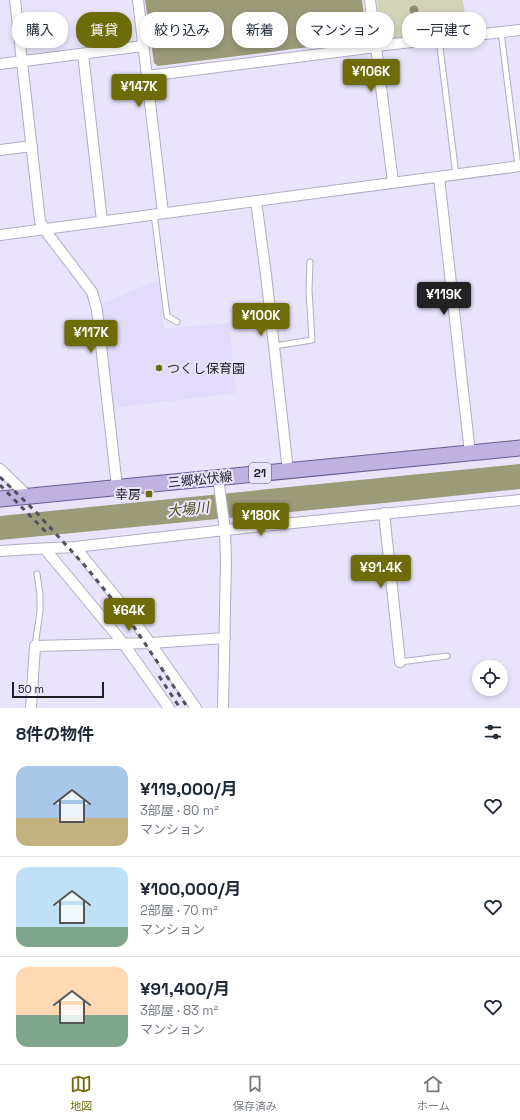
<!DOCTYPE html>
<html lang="ja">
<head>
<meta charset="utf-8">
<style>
  body { margin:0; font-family:"Space Grotesk","Noto Sans JP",sans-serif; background:#f2f2f3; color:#1f2937; height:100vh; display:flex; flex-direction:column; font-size:15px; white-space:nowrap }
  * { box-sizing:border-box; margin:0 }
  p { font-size:13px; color:#747a83 }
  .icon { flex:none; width:22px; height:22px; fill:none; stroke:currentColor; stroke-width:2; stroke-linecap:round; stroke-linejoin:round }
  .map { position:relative; height:708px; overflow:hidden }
  .panel { display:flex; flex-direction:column; background:#fff; flex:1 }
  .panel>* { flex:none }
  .top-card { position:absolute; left:12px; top:12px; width:496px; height:36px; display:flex; gap:8px }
  .controls { position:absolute; left:472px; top:660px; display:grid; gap:8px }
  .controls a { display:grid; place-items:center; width:36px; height:36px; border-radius:50%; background:#fff; box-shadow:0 2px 6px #0003; font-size:20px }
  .scale { position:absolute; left:12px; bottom:10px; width:92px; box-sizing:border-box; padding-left:4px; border:2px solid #1e1c25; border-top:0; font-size:11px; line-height:14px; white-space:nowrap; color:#1e1c25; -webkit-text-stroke:3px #e9e4fc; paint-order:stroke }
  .price { position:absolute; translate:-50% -34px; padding:0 9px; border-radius:4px; background:#6e6b09; color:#fff; font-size:13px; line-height:26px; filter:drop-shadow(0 1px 2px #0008) }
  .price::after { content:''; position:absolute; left:50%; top:24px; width:12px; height:9px; margin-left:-6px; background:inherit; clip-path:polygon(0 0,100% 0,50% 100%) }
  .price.selected { background:#222; color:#fff }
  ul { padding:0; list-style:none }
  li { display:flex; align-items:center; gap:12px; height:100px; padding:0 16px }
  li+li { border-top:1px solid #e0e1e3 }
  li span { display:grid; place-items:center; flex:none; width:112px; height:80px; border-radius:12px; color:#555 }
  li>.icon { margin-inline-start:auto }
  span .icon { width:48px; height:48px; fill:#fffc; stroke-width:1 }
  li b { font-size:17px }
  h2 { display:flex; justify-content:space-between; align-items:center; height:48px; padding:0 16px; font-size:17px }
  .tag { padding:0 14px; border-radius:16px; background:#fff; box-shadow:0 2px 6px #0003; font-size:14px; line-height:36px }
  .tag.selected { background:#6e6b09; color:#fff }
  .tab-bar { display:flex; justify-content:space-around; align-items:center; height:56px; border-top:1px solid #e0e1e3; background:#fff; font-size:11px; color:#747a83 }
  .tab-bar a { display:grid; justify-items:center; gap:2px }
  .tab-bar .selected { color:#6e6b09 }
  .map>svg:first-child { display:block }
</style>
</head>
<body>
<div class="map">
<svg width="520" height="708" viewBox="0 0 520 708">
  <rect width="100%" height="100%" fill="#e9e4fc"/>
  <!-- built -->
  <path fill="#e2dbfb" d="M158,280L164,329L229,323L236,393L112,408L101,304Z"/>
  <!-- green -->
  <path fill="#d3d3b8" d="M377,0H463L467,30L386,40L381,37Z"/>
  <!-- water -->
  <path fill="#9b9b79" d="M145,0H362L367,35L364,40L158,66L154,63Z
    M520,464V489L405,501L0,540V516Z"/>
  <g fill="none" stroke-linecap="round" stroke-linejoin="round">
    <!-- service casing -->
    <g stroke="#b2adc4" stroke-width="7">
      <path id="service" d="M501,32L518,166
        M439,39L456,175
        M154,214L167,316L177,322
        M274,346L312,340L309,290L310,262
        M35,646L40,611V594L37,574
        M400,662L447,656"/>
    </g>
    <!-- minor casing -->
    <g stroke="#b2adc4" stroke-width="12">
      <path id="minor" d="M15,0L40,221L44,229L92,292L97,310L117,487
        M138,0L163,213
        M370,0L393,182
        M376,46L520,30
        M83,54L102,221
        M0,64L143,46
        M147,76L376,47
        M0,150L32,146
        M439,177L470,453
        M256,201L266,275L288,471
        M0,235L520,166
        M0,469L28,496
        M218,477L225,530L226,561L223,708
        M384,513L400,662
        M75,547L128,612L196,708
        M45,549L123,643L169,708
        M0,551L32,549L75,547L225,530L520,500
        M31,708L35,646L151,643L225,638"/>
    </g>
    <!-- primary casing -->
    <g stroke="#6b5c92" stroke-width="17">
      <path id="primary" d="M0,499L520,448"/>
    </g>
    <!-- service -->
    <use href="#service" stroke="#fff" stroke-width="5"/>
    <!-- minor -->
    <use href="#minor" stroke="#fff" stroke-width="10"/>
    <!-- primary -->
    <use href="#primary" stroke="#bfb2e1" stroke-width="15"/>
    <!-- rail -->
    <path stroke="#53505d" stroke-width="3" stroke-dasharray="5 5" stroke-linecap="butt" d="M0,477L36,512L87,568L132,624L188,708
      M0,485L47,533
      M159,676L180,708"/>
  </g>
  <!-- trees -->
  <circle fill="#908d74" cx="414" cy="10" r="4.5"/>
  <!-- markers -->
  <g fill="#6e6b09" stroke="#e9e4fc" stroke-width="1.5">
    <circle cx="159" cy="368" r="4"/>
    <rect x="145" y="490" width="8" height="8" rx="2"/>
  </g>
  <g text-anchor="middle" stroke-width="4" stroke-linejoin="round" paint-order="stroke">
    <!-- shield labels -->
    <rect fill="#e9e4fc" stroke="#5b5866" stroke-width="1" x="249" y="463" width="22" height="20" rx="3"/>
    <g font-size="12" font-weight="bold" fill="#1e1c25">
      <text x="260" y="477">21</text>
    </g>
    <!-- poi labels -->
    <g font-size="13" fill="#1e1c25" stroke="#e9e4fc" text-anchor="start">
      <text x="167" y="373">つくし保育園</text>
      <text x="141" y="499" text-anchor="end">幸房</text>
    </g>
    <!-- street labels -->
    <g font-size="13" fill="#1e1c25" stroke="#e9e4fc">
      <text transform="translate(200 479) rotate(-6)" y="5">三郷松伏線</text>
    </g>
    <!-- water labels -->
    <g font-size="14" font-style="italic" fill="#4b490c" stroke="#e9e4fc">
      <text transform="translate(188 509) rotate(-6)" y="5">大場川</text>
    </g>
  </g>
</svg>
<div class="controls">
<a><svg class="icon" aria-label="locate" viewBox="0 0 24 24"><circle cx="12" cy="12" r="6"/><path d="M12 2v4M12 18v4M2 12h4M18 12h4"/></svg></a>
</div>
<div class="scale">50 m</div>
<b class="price" style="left:371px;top:93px">¥106K</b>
<b class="price" style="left:139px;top:108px">¥147K</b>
<b class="price selected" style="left:444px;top:316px">¥119K</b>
<b class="price" style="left:261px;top:337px">¥100K</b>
<b class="price" style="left:91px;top:354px">¥117K</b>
<b class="price" style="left:261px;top:537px">¥180K</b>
<b class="price" style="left:381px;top:589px">¥91.4K</b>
<b class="price" style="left:129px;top:632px">¥64K</b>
<div class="top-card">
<a class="tag">購入</a>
<a class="tag selected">賃貸</a>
<a class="tag">絞り込み</a>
<a class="tag">新着</a>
<a class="tag">マンション</a>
<a class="tag">一戸建て</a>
</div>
</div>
<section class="panel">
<h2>8件の物件<svg class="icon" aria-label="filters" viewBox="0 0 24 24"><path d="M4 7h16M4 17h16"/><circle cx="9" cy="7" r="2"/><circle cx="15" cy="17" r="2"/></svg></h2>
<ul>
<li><span style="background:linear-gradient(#a9c7e8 65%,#c2b280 0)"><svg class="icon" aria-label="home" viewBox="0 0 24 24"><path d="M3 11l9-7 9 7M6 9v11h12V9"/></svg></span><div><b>¥119,000/月</b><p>3部屋 · 80 m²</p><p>マンション</p></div><svg class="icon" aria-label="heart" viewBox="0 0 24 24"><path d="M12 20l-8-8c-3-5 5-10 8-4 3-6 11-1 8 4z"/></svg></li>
<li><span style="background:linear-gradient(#bfe0f5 75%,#7fa58c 0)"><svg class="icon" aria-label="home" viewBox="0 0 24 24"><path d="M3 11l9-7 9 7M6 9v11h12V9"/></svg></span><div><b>¥100,000/月</b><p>2部屋 · 70 m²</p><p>マンション</p></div><svg class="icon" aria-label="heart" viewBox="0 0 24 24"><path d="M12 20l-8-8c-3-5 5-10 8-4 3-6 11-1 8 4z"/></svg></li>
<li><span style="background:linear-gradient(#ffd9b3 60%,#7fa58c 0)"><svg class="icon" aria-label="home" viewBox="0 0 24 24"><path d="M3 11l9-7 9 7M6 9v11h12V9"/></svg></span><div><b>¥91,400/月</b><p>3部屋 · 83 m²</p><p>マンション</p></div><svg class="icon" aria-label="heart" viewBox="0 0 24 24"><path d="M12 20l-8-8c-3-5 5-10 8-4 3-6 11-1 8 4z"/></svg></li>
</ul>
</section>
<nav class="tab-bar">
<a class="selected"><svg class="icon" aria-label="map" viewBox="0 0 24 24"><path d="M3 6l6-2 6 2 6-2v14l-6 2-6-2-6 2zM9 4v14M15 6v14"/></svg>地図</a>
<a><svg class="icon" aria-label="saved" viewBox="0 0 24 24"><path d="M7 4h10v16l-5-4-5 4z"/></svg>保存済み</a>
<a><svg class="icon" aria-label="home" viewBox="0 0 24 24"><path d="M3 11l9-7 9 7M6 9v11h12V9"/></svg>ホーム</a>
</nav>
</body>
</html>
